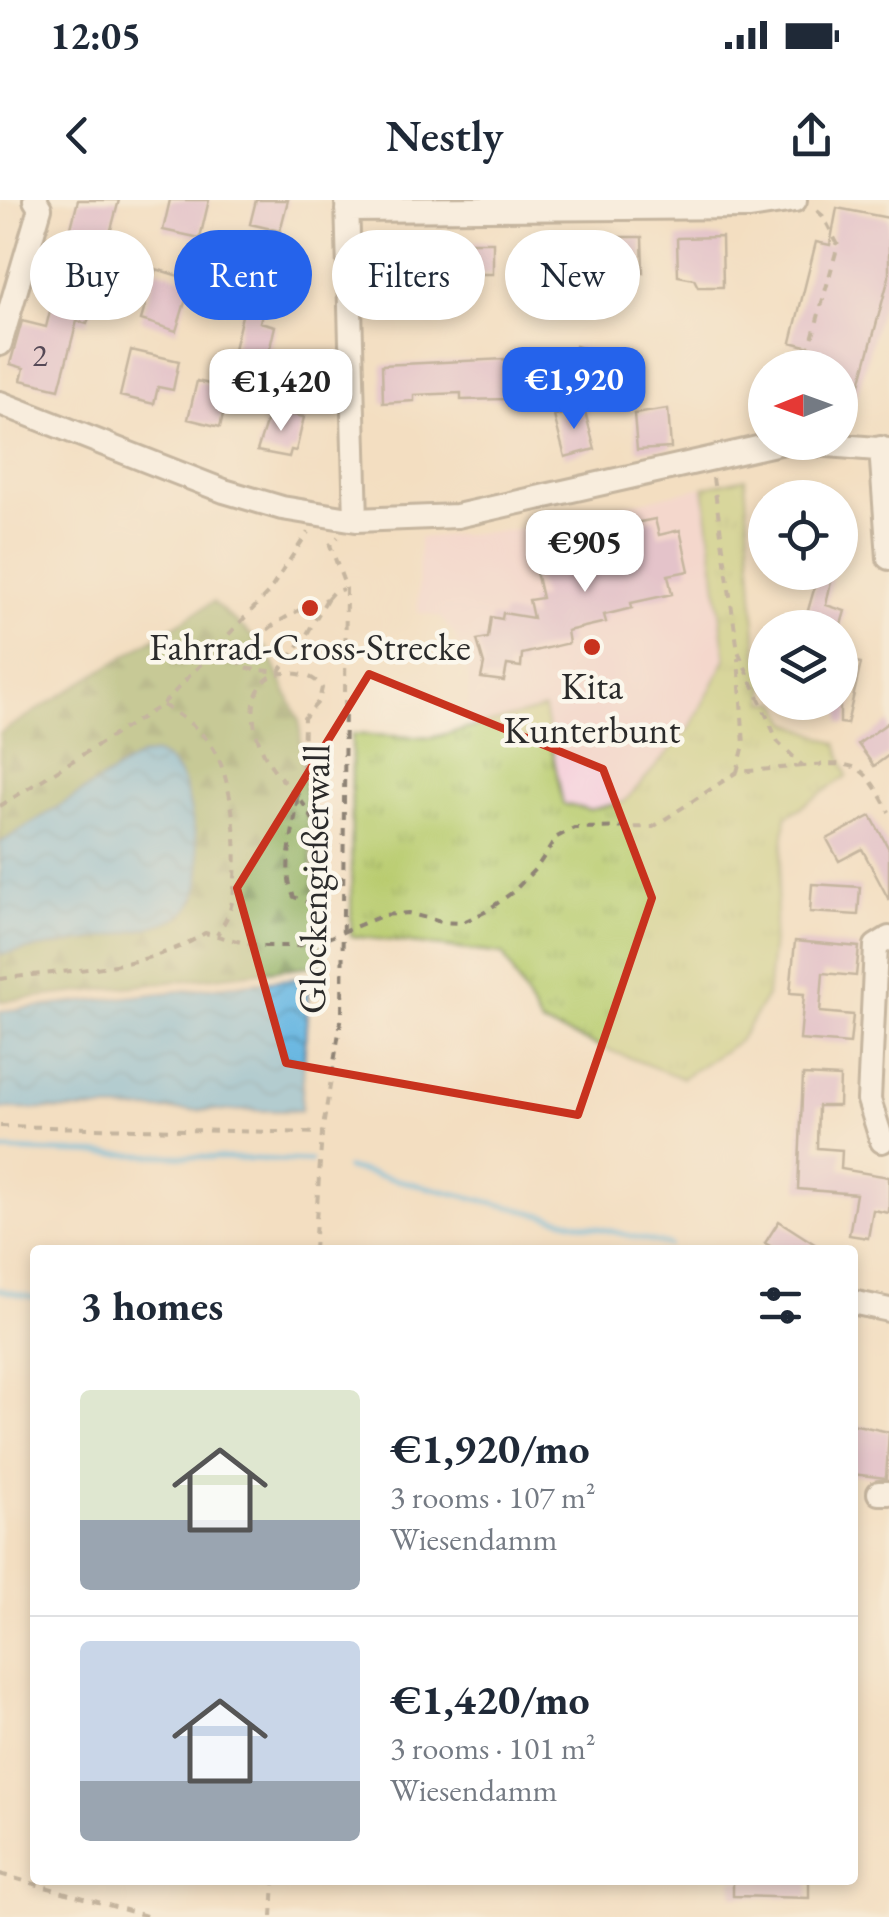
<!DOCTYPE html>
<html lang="en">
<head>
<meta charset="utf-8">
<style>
  body { margin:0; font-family:"EB Garamond",serif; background:#f6f6f7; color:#1f2937; height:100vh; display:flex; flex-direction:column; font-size:38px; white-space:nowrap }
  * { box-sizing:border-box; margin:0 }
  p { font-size:32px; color:#747a83 }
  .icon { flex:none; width:55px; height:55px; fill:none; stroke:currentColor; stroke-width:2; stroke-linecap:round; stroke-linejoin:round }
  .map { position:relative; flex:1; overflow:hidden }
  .sheet { position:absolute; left:30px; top:1045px; width:828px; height:640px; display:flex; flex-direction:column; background:#fff; border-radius:10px; box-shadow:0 5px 15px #0003 }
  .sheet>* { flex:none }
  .hud { position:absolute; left:30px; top:30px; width:830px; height:90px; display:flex; gap:20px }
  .needle { width:65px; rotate:269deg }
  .controls { position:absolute; left:748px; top:150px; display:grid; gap:20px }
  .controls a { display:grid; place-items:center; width:110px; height:110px; border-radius:50%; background:#fff; box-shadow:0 5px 15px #0003; font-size:50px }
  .price { position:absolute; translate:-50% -85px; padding:0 22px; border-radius:20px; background:#fff; color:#222; font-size:32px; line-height:65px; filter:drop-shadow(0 2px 5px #0008) }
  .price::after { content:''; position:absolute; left:50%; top:60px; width:30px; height:22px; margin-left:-15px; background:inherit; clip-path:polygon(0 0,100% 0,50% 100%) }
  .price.active { background:#2563eb; color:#fff }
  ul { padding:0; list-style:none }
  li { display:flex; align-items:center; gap:30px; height:250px; padding:0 50px }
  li+li { border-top:2px solid #e0e1e3 }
  li span { display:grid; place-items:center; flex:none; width:280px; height:200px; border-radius:10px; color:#555 }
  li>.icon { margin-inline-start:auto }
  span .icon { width:120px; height:120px; fill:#fffc; stroke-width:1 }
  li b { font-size:42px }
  h2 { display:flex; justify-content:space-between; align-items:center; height:120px; padding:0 50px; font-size:42px }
  .pill { padding:0 35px; border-radius:45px; background:#fff; box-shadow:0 5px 15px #0003; font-size:35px; line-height:90px }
  .pill.active { background:#2563eb; color:#fff }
  .status { display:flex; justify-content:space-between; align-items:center; height:70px; padding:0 50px; background:#fff; direction:ltr }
  .status svg { height:28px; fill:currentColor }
  header { display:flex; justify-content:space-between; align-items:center; height:130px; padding:0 50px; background:#fff; font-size:45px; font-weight:600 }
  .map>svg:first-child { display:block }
</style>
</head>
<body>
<div class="status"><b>12:05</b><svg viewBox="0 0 49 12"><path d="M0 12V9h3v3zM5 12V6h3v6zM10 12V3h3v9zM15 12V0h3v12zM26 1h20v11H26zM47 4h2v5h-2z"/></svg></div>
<header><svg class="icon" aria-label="back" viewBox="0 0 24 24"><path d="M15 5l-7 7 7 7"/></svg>Nestly<svg class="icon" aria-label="share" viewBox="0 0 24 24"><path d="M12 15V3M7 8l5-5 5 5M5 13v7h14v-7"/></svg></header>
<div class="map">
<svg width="889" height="1717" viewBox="0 0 889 1717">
  <defs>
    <pattern id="forest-firs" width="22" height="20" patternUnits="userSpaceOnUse" patternTransform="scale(2.5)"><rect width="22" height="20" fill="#92b062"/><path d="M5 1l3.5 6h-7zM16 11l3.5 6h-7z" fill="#778f51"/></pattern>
    <pattern id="park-tufts" width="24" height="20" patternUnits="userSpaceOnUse" patternTransform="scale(2.5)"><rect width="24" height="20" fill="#b9cc70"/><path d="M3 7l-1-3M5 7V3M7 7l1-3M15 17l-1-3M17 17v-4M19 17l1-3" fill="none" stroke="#9faf61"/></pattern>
    <pattern id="water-waves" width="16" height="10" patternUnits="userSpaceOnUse" patternTransform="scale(2.5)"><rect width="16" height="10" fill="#66b6e1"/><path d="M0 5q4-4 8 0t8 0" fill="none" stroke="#5494b7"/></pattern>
  </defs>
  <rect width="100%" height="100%" fill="#fbf7ec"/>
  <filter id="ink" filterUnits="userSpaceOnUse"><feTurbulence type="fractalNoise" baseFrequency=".01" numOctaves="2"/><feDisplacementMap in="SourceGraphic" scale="20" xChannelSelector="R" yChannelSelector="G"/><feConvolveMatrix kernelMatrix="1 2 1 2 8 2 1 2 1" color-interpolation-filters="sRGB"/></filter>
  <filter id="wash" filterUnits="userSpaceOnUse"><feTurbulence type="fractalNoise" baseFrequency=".0048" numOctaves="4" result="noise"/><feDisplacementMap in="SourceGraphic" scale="40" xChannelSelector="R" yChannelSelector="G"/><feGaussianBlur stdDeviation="2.25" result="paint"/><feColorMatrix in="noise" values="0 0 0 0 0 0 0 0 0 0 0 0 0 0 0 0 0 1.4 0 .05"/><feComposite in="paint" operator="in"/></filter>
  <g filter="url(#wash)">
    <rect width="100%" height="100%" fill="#f3dec1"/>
    <!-- built -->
    <path fill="#f5cfda" d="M704,287L726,459L690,528L623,602L590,610L562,604L544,509L469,526L468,475L455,435L440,417L418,412L419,338L513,330Z"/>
    <!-- forest -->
    <path fill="url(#forest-firs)" stroke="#5e6e46" stroke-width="2.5" d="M213,402L267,449L299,520L321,765L0,801V754L147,727L183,714L196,698L156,554L140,556L0,643V533Z"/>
    <!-- park -->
    <path fill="url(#park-tufts)" stroke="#727c4e" stroke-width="2.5" d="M745,278L757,452L765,470V502L779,503L788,522L837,544L847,576L786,617L767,796L739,841L682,878L541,824L503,754L351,736L352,534L431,538L544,509L563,604L590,610L624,602L690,528L726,459L704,287Z"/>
    <!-- water -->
    <path fill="url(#water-waves)" stroke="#487086" stroke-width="2.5" d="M156,554C181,564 188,593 192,618C196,643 205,671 196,695C194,701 188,710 183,714C154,734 40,747 0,754V643L140,556Z
      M309,777L301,911L0,909V811Z"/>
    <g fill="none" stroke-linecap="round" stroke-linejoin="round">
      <!-- stream -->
      <path stroke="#66b6e1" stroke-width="6" d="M0,950L310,961
        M347,968L669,1045
        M0,1090L35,1098"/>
    </g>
    <g id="blocks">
      <!-- building -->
      <path fill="#d2a2d5" d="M78,0H119L99,74L106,76L102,92L97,91L87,124L77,121L59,189L21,180L24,168L10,164L22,121L46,127Z
        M170,0H209L200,38L163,30Z
        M256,0H288L280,31L250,24Z
        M837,8L889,18V77L856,199L840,195V168H808L813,148L791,142L816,42L830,45Z
        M604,37H642L643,73L528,77V43H604Z
        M722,37L723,87H698L694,79L678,76L677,38Z
        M399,42H493V74H433V79L400,80Z
        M156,69L192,80L176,131L141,120Z
        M246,99L264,104L260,122L275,126L265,169L240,163L244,151L234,149Z
        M576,146L598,152L597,158L611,161L606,184L591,181L590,188L567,183Z
        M131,150L179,161L173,190L158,187L154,204L120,196Z
        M505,159L506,199L461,200V193L414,195V201L383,203L382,165Z
        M197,181L229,189L220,227L188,219Z
        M584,208L595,249L565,257L554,216Z
        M668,209L671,248L637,250L634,214Z
        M270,210L304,217L296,251L291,250L289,257L257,251Z
        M655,319L659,335L680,330L689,371L668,375L672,394L631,403L632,408L604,415L606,422L567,431L569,443L522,454L521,467L507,465L504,481L481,478L484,464L477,440L488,438L491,417L502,419L503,413L533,418L529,400L542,398L534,363L565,356L566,361L630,346L625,325Z
        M819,372H833L826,405L845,411L840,428H803Z
        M840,459L861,463L847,524L840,523Z
        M889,522V555L874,566L858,544Z
        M871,616L889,649V700L862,649L839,661L827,639Z
        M812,684L860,687L858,715L810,712Z
        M795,741L859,747L856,776L823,773L820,812L853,815L850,844L800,840L804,794L790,793Z
        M803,875L840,877L839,906H818L817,948L842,950L841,969L889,977V1013L873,1010L868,1038L849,1035L856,994L798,989Z
        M779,1021L824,1050H777L765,1043Z
        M852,1224L889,1232L886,1278L852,1274Z
        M733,1680H809V1698L733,1696Z"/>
    </g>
  </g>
  <g filter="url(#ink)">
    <use href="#blocks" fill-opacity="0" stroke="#8f8476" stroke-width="2.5"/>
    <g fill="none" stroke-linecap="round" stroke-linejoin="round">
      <!-- minor casing -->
      <g stroke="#8f8476" stroke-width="28">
        <path id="minor" d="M347,0L356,320
          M347,10L750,7L795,0
          M0,144L40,8L35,0
          M0,203L224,291L282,308L356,320L457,316L784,242
          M791,242L889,250
          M881,248L889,358
          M882,941L869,900L876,746L889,738
          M852,1102L889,1110
          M879,1293H889"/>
      </g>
      <!-- path -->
      <path stroke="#8f8476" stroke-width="4" stroke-dasharray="8 8" stroke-linecap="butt" d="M804,168L838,45L823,16L815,9
        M713,278L738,451L778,542L803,566C859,561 863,563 889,612
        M327,399L307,434L279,472L242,468L239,456C265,428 291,411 327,399Z
        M327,399L333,392L343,389
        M163,505C181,516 198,527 211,545C235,579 241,666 231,706C229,716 222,726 217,735
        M737,572L744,545L738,458
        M297,598C296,629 280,667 294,697L310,703L319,700L322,693C324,670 324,646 315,625C299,585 267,580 255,528C253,515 252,503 258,491C265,478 274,472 289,473C302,474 315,476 322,488L319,501L304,518L303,567L297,598
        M0,606L162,505L268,393L308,332
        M0,779C67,769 147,771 205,733L257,746H296L328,738L384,715L408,713L441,722L461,723L485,712L513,692L537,667L557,637L574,628L653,627L737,572L803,566
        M0,926L322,933
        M314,1050L322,933L342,815L346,388L330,345L338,337
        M0,1674L150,1717
        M272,1717L274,1680"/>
      <!-- minor -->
      <use href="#minor" stroke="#fff" stroke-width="22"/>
    </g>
  </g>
  <!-- marked area -->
  <path d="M0 0H889V1717H0ZM369,474L603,569L652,698L578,915L286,863L237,688Z" fill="#f3dec1" fill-opacity=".55" fill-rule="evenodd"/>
  <path fill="none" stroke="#c8321e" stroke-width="8" stroke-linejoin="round" d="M369,474L603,569L652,698L578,915L286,863L237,688Z"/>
  <!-- markers -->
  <g fill="#c8321e" stroke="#fbf7ec" stroke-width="4">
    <circle cx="310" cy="408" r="10"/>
    <circle cx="592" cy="447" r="10"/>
  </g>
  <g text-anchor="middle" stroke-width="9" stroke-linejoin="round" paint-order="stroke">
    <!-- number labels -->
    <g font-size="32" fill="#554956">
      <text x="40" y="166">2</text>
    </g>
    <!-- poi labels -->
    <g font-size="38" fill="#2b2b2b" stroke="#fbf7ec">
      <text x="310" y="460">Fahrrad-Cross-Strecke</text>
      <text x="592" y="499">Kita<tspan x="592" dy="44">Kunterbunt</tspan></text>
    </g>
    <!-- street labels -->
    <g font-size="38" fill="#2b2b2b" stroke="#fbf7ec">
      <text transform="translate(314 679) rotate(-89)" y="13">Glockengießerwall</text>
    </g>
  </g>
</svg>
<div class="controls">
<a><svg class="needle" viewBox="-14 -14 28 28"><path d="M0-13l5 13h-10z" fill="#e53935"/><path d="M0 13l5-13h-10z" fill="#747a83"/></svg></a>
<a><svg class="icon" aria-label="locate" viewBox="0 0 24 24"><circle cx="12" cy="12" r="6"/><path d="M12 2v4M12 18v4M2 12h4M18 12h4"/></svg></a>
<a><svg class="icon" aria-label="layers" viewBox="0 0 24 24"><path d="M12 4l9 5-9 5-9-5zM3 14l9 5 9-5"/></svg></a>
</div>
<b class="price active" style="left:574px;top:232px">€1,920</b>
<b class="price" style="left:281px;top:234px">€1,420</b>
<b class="price" style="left:585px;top:395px">€905</b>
<div class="hud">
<a class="pill">Buy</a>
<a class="pill active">Rent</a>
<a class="pill">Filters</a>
<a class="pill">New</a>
</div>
<section class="sheet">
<h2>3 homes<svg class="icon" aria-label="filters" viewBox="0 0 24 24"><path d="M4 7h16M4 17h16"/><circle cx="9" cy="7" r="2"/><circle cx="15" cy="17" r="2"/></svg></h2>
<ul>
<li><span style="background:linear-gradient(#dfe7d0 65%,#9aa5b1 0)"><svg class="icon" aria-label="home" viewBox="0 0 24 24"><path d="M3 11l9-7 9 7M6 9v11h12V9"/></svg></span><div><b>€1,920/mo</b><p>3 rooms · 107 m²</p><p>Wiesendamm</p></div></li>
<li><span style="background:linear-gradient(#c9d6e8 70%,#9aa5b1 0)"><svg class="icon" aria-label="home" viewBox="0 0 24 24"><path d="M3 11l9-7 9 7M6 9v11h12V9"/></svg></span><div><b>€1,420/mo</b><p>3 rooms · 101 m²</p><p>Wiesendamm</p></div></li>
</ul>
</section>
</div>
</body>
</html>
